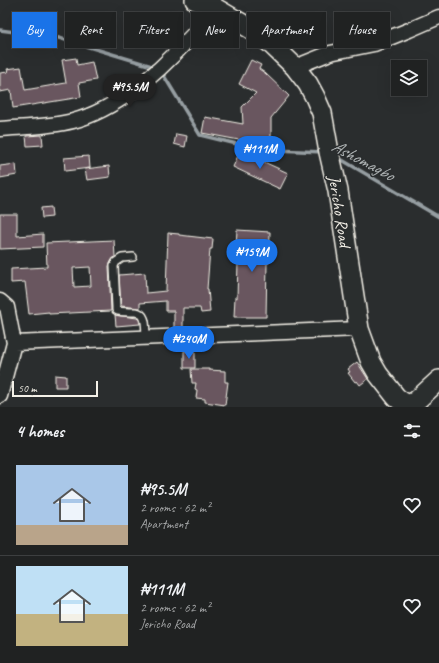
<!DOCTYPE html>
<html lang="en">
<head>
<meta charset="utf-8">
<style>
  body { margin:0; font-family:Caveat,sans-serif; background:#2d2f2f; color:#f1f3f6; height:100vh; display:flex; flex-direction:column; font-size:15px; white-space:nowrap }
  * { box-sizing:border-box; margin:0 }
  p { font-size:13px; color:#a2a4a5 }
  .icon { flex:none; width:22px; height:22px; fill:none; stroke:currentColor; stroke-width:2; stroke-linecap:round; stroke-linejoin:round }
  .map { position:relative; height:407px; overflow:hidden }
  .details { display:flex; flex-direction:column; background:#202222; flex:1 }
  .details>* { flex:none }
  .guide { position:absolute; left:12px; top:12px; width:415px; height:36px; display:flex; gap:8px }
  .fabs { position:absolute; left:391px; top:60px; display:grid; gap:8px }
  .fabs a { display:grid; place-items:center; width:36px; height:36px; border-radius:0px; background:#202222; box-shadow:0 4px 16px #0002,0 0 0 1px #3d3f40; font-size:20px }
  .scale { position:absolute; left:12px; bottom:10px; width:86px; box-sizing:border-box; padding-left:4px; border:2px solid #f4f1e8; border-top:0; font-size:11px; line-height:14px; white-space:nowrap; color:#f4f1e8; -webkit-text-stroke:3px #2a2d2e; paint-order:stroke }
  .price { position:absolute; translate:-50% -34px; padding:0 9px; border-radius:14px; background:#1a73e8; color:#fff; font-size:13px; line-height:26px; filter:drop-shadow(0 1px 2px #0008) }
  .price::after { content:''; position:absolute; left:50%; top:24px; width:12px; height:9px; margin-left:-6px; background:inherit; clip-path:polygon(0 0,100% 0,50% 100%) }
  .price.active { background:#222; color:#fff }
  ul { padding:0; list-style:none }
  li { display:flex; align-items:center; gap:12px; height:100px; padding:0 16px }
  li+li { border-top:1px solid #3d3f40 }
  li span { display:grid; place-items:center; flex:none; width:112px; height:80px; border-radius:0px; color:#555 }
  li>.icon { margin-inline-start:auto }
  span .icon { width:48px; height:48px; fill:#fffc; stroke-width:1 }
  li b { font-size:17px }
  h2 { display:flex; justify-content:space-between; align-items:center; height:48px; padding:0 16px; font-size:17px }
  .chip { padding:0 14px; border-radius:0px; background:#202222; box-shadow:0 4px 16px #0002,0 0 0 1px #3d3f40; font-size:14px; line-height:36px }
  .chip.active { background:#1a73e8; color:#fff }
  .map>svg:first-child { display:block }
</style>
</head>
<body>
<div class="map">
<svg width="439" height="407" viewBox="0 0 439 407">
  <rect width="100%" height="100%" fill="#2a2d2e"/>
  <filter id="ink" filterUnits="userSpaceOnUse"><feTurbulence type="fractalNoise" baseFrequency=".025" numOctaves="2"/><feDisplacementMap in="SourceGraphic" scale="8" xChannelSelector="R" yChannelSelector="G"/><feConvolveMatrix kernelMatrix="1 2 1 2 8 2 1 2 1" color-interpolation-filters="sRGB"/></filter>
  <g filter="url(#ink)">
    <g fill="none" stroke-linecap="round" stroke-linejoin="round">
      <!-- stream -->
      <path stroke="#969ea2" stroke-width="3.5" d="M0,30L59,38L155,67
        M161,71L200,135L249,147L275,150L324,152
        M337,157L439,217"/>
    </g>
    <!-- building -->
    <path fill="#69575e" stroke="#f4f1e8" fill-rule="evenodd" d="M76,58L77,65L92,62L96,80L79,83L81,97L13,108L11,90L0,92V73L8,72L7,69L21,67L25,90L66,83L62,60Z
      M251,60L261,65L259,69L265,73L289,96L271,118V142L239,140L202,133L205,117L243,124L242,107L256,93L239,84Z
      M176,134L187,136L185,147L174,144Z
      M42,135L43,145L27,146L26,136Z
      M240,151L288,173L280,189L233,167Z
      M89,156L90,168L65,171L64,158Z
      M16,164L17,175L0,178V166Z
      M109,166L110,177L87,180L85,169Z
      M51,207L52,217L42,218L41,208Z
      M0,214H17V236L43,234V247L0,249Z
      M237,230L270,232L269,263H267L266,317H234L235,297L237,298L238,262L235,261Z
      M168,233L179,234V235L213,239L212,249H210L207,289H208L210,312L201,313L200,308H183V328H174V311H166V301L140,303V308L121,306L119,275L145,273L146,293L166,291Z
      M114,240L115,257L112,260L109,266L111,311L49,314V312L29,314L25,282L11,283V269L47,267L46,243ZM90,267L91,286L74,287L73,268Z
      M115,315L137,318L139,320L140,324L116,326Z
      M184,351L195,352V368H184Z
      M357,362L368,379L360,385L357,381L355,382L348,373L350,372L348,369Z
      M191,369H209V370L225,371V382H228L225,405L205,402V399L196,398L197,390L195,389L196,383H192Z
      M55,375L66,376V387H55Z"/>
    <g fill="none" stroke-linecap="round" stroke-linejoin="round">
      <!-- lane casing -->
      <g stroke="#f4f1e8" stroke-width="10">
        <path id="lane" d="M133,257L122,258L116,262L114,266L116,307V310L118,311C124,312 129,312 135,312C148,313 145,328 146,338"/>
      </g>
      <!-- street casing -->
      <g stroke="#f4f1e8" stroke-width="17">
        <path id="street" d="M295,67L330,53L374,44L409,30L439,17
          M0,129C24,127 49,127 73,121C115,110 156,75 185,43C192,36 200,28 204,20C208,13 210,6 213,0
          M0,301L7,307L14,343L359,329
          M0,396L14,343"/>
      </g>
      <!-- secondary casing -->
      <g stroke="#f4f1e8" stroke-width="22">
        <path id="secondary" d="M195,0L210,5L251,29L269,42L295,67L308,84L315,97L322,113L329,152L338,191L359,329L371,362L378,374L396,397L401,401L405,403L411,404L416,401L439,380"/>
      </g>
      <!-- lane -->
      <use href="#lane" stroke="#2a2d2e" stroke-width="7"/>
      <!-- street -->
      <use href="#street" stroke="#2a2d2e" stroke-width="14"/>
      <!-- secondary -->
      <use href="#secondary" stroke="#2a2d2e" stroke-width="19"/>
    </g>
  </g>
  <g text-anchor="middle" stroke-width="3" stroke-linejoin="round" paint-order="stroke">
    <!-- street labels -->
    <g font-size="17" fill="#f4f1e8" stroke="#2a2d2e">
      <text transform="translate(340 211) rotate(81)" y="6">Jericho Road</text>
    </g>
    <!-- water labels -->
    <g font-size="18" font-style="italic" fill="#aeb3b4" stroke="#2a2d2e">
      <text transform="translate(363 160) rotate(28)" y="6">Ashomagbo</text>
    </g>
  </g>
</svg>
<div class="fabs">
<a><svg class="icon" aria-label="layers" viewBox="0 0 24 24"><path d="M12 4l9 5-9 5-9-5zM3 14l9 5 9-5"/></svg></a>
</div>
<div class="scale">50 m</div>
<b class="price active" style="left:130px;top:108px">₦95.5M</b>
<b class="price" style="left:260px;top:170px">₦111M</b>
<b class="price" style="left:252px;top:273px">₦159M</b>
<b class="price" style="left:189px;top:360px">₦240M</b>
<div class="guide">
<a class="chip active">Buy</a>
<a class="chip">Rent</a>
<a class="chip">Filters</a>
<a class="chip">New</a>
<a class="chip">Apartment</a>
<a class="chip">House</a>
</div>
</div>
<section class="details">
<h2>4 homes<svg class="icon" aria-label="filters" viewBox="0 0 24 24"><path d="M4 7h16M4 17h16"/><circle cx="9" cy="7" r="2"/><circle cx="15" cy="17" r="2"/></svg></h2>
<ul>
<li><span style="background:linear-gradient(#a9c7e8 75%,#b9a48a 0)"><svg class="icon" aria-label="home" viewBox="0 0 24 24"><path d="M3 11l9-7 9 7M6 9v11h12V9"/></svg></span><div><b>₦95.5M</b><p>2 rooms · 62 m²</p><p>Apartment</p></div><svg class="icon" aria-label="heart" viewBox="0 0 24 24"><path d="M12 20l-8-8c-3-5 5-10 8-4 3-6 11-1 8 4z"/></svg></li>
<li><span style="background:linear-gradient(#bfe0f5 60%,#c2b280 0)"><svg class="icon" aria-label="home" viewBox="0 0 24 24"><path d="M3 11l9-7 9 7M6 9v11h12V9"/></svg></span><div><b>₦111M</b><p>2 rooms · 62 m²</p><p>Jericho Road</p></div><svg class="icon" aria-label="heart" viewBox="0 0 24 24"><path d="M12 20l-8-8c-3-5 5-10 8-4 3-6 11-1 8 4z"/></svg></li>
</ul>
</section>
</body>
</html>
